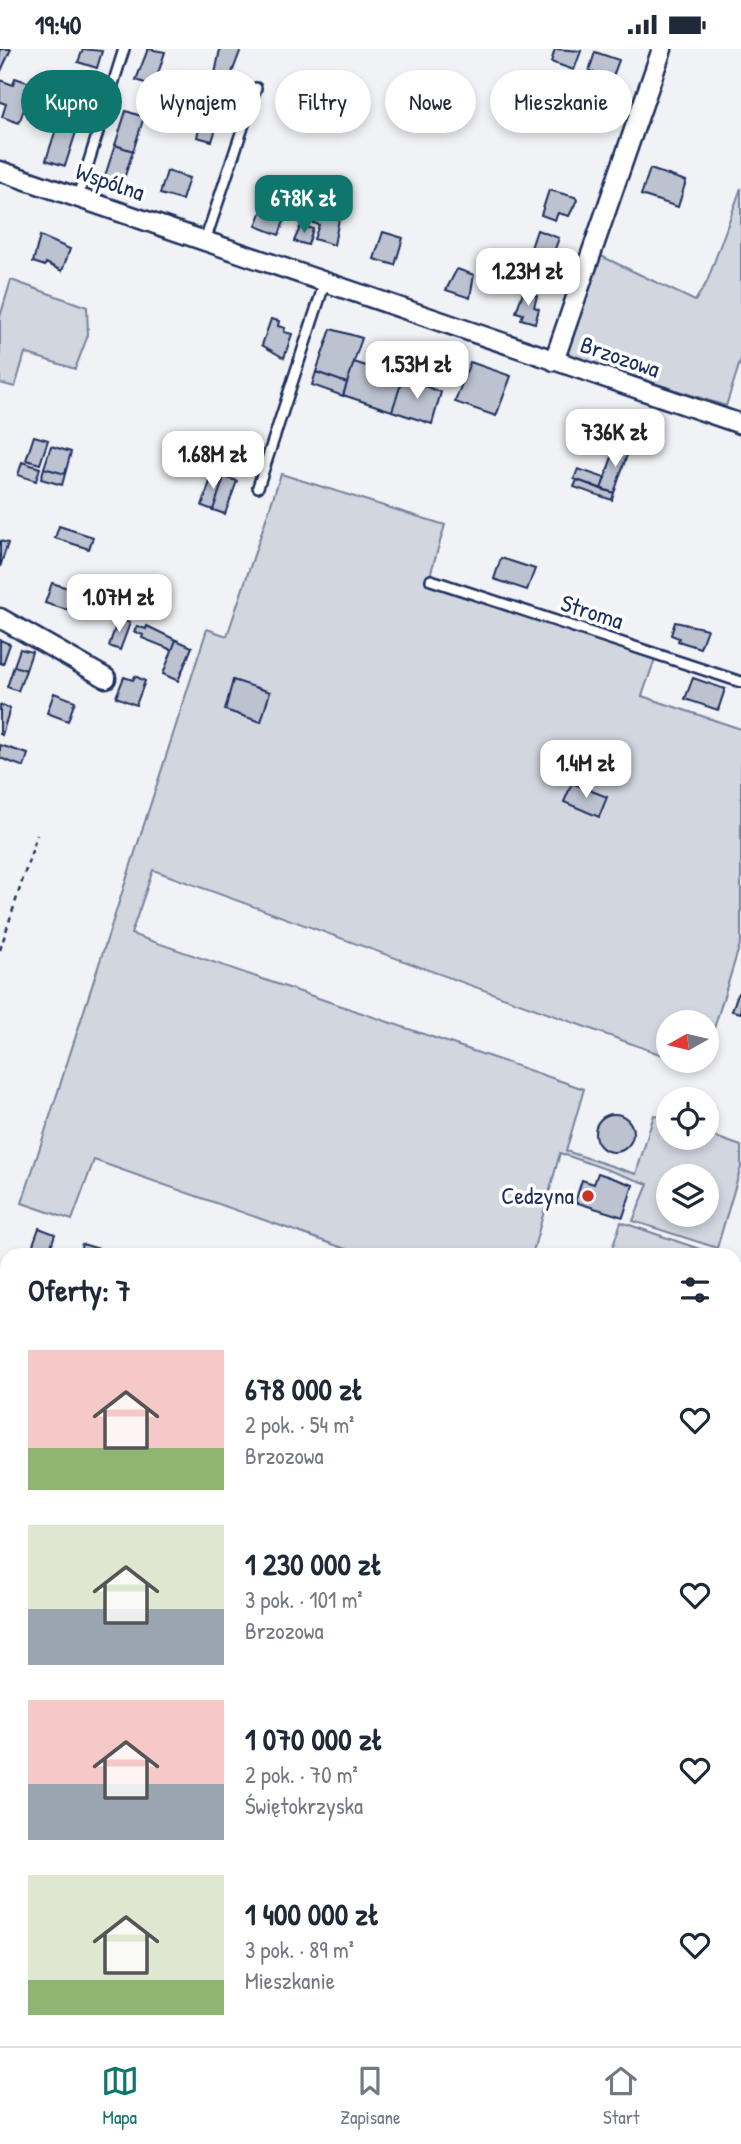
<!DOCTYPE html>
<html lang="pl">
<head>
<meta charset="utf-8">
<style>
  body { margin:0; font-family:"Patrick Hand",sans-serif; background:#f2f2f3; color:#1f2937; height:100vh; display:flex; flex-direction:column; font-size:26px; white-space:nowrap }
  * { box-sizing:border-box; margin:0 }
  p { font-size:23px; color:#747a83 }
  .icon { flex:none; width:38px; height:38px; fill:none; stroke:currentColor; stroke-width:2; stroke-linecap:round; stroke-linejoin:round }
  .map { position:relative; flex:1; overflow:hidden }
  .details { position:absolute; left:0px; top:1199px; width:742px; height:800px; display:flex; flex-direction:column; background:#fff; border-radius:21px 21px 0 0; box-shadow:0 4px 10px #0003 }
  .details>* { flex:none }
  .guide { position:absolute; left:21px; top:21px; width:700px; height:63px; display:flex; gap:14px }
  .needle { width:46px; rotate:262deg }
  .tools { position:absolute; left:656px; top:961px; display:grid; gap:14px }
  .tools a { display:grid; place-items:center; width:63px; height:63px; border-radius:50%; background:#fff; box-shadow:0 4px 10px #0003; font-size:35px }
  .price { position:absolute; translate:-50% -60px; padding:0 16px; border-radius:14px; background:#fff; color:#222; font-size:23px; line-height:46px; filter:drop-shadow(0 2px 4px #0008) }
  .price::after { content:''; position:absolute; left:50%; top:42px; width:21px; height:16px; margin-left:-10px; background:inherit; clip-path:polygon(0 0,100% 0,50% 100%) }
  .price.active { background:#0f766e; color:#fff }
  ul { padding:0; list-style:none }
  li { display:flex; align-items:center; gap:21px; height:175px; padding:0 28px }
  li span { display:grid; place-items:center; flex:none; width:196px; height:140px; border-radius:0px; color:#555 }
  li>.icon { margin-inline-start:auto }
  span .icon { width:84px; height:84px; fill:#fffc; stroke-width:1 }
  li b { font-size:30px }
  h2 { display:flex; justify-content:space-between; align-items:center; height:84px; padding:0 28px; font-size:30px }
  .tag { padding:0 24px; border-radius:32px; background:#fff; box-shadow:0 4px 10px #0003; font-size:24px; line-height:63px }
  .tag.active { background:#0f766e; color:#fff }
  .status { display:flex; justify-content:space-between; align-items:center; height:49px; padding:0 35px; background:#fff; direction:ltr }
  .status svg { height:19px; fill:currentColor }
  .tab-bar { display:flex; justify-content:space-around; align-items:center; height:98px; border-top:2px solid #e0e1e3; background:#fff; font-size:19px; color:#747a83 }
  .tab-bar a { display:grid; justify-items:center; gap:4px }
  .tab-bar .active { color:#0f766e }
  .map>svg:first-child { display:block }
</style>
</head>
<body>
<div class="status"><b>19:40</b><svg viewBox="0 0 49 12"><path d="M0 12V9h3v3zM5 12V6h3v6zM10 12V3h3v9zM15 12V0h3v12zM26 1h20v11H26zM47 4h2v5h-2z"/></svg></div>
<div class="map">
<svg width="741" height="1997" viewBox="0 0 741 1997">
  <rect width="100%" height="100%" fill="#f1f2f5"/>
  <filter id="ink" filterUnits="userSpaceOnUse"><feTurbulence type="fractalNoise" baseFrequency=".0143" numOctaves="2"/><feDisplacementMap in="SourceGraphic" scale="14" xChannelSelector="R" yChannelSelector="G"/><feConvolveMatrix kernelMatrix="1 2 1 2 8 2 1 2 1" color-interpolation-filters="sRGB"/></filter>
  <g filter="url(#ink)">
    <!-- green -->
    <path fill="#d2d6df" stroke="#76829e" stroke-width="2" fill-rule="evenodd" d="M741,139V310L726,357L566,306L599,206L695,252L707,233Z
      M11,231L87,258L88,286L75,320L25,304L15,338L0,334V268Z
      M281,425L445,476L431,523L432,531L657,604L642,647L741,680V892L712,986L707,994V973H668V1008L153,821L131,885L584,1040L566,1102L636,1125L654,1066L668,1071V1088H707V1085L741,1097V1118L717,1199L633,1172L648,1135L560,1104L532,1206H363L94,1111L72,1171L22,1154L207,580L227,587ZM668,1127H707V1166H668Z
      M621,1173L717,1206H610Z
      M735,1212L741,1214V1273L735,1271Z
      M0,1860L7,1880V1992H93L95,1997H0Z
      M741,1878V1948L735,1950V1881Z"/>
    <!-- building -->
    <path fill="#bcc2d0" stroke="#1b2f5e" stroke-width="2" d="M0,0H11L0,24Z
      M83,0L102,2L97,19L78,13Z
      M148,0L165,3L154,37L136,31Z
      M220,0H241L230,29L215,25Z
      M555,0L581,2L574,21L551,13Z
      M595,3L619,11L612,30L589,22Z
      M15,29L33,35L19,74L2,68L6,55L0,53V31L13,36Z
      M68,43L87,49L76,83L57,77Z
      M206,48L225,53L212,92L197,88Z
      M126,62L144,68L133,102L115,96Z
      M57,77L76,83L65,117L46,111Z
      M115,96L133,102L122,136L104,130Z
      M650,120L686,132L678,158L641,146Z
      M167,122L189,129L182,151L160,145Z
      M549,141L575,148L577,151L569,167L558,164L555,171L541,166Z
      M265,153L288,161L279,186L256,177Z
      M318,162L339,170L334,196L314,190L319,176L313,174Z
      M301,176L313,180L308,196L294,192Z
      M537,181L559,189L549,216L528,208Z
      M383,183L403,189L395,216L374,210Z
      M40,187L70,200L62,222L46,214L45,217L33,213Z
      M457,220L474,226L470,249L446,241Z
      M523,243L537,247L534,258L539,260L535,274L521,270L523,265L516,263Z
      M271,270L279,272L278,277L285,279L284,283L292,285L284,309L262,296Z
      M331,280L362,289L347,334L316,323Z
      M354,313L403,329L392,362L343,346Z
      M470,313L511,327L496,367L455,353Z
      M316,323L347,334L343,347L312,336Z
      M403,329L441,343L432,375L392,362Z
      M618,364H627L639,371L630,398L608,393Z
      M34,387L48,391L40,415L26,411Z
      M616,396L629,400L614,444L601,440Z
      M51,397L71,403L65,425L44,419Z
      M221,399L232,403L224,428L213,423Z
      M22,413L40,419L36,432L18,426Z
      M44,419L65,425L62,436L41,430Z
      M578,420L605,429L601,440L574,430Z
      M213,423L224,428L213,461L202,457Z
      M224,428L237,432L225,465L213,461Z
      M577,431L614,444L612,451L574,438Z
      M59,477L93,488L89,500L55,489Z
      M0,492L8,494L0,518Z
      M501,509L535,520L527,541L494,530Z
      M52,534L74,541L67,561L45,554Z
      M118,570L130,574L120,601L109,597Z
      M675,573L707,580L700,599L678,592L679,589L671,586Z
      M137,577L146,580L147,577L176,591L172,601L142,589L143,586L134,583Z
      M0,591L10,595L3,615L0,614Z
      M176,591L192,598L178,632L163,625Z
      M20,600L32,603L26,621L14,617Z
      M14,617L26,621L18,642L7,638Z
      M135,627L145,632L136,656L116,648L124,628L133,631Z
      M693,629L725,640L718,661L685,650Z
      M233,631L270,643L261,673L225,661Z
      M54,644L75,652L68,672L47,664Z
      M0,656L10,659L2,686L0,685Z
      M0,696L28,705L24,718L0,709Z
      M572,734L607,748L599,768L564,753Z
      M738,944L741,945V964L732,962Z
      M595 1084a19 19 0 1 1 38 0a19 19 0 1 1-38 0Z
      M598,1124L633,1136L623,1168L575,1153L582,1131L594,1135Z
      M39,1179L55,1185L48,1206L31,1201Z
      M82,1195L113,1204L112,1206H79Z
      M6,1229H7V1255L0,1252Z
      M0,1387L7,1389L5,1433L0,1431Z
      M735,1419L741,1421V1441L735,1439Z
      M0,1497L7,1500V1528L0,1526Z
      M0,1570L7,1573L1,1594L0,1593Z
      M735,1732L741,1747V1752L735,1755Z"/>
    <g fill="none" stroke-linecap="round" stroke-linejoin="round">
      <!-- service casing -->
      <g stroke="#1b2f5e" stroke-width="14">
        <path id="service" d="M78,147L124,0
          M205,192L256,39
          M258,438L325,233
          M431,531L741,633
          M735,1459L741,1461"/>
      </g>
      <!-- minor casing -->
      <g stroke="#1b2f5e" stroke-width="23">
        <path id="minor" d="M0,122L741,375
          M554,312L662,0
          M0,569L106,629
          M735,1523L741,1522
          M0,1656L7,1654
          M735,1657L741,1655
          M735,1786L741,1783
          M0,1821L7,1818
          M0,1989L7,1986
          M285,1992L286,1997"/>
      </g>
      <!-- path -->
      <path stroke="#1b2f5e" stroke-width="2.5" stroke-dasharray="5 5" stroke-linecap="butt" d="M0,901L37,786"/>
      <!-- service -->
      <use href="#service" stroke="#fff" stroke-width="9"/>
      <!-- minor -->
      <use href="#minor" stroke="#fff" stroke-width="18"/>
    </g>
  </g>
  <!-- markers -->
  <circle fill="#c8321e" stroke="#fff" stroke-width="2.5" cx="588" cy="1147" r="7"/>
  <g text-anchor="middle" stroke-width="7" stroke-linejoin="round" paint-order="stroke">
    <!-- street labels -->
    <g font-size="24" fill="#1b2f5e" stroke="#fff">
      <text transform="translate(110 133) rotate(19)" y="8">Wspólna</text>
      <text transform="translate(620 308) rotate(19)" y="8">Brzozowa</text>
      <text transform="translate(592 563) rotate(18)" y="8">Stroma</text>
    </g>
    <!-- poi labels -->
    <g font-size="24" fill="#1b2f5e" stroke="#fff" text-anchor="end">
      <text x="574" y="1155">Cedzyna</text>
    </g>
  </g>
</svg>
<div class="tools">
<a><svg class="needle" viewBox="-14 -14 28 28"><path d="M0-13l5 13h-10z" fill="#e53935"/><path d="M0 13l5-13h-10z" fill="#747a83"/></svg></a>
<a><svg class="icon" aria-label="locate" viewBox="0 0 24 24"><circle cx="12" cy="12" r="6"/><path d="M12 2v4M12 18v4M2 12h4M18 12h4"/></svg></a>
<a><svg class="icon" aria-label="layers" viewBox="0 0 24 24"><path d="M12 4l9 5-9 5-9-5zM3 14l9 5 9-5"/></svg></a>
</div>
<b class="price active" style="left:304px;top:186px">678K zł</b>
<b class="price" style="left:528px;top:259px">1.23M zł</b>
<b class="price" style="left:417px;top:352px">1.53M zł</b>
<b class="price" style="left:615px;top:420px">736K zł</b>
<b class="price" style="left:213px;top:442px">1.68M zł</b>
<b class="price" style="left:119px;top:585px">1.07M zł</b>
<b class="price" style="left:586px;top:751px">1.4M zł</b>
<div class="guide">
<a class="tag active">Kupno</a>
<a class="tag">Wynajem</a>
<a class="tag">Filtry</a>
<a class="tag">Nowe</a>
<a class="tag">Mieszkanie</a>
</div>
<section class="details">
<h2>Oferty: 7<svg class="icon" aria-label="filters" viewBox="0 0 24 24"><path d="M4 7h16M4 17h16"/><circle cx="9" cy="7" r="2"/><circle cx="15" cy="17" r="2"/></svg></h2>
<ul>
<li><span style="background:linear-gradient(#f6c9c9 70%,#8fb573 0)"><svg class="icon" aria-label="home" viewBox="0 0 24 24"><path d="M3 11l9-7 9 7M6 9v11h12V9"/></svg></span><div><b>678 000 zł</b><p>2 pok. · 54 m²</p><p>Brzozowa</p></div><svg class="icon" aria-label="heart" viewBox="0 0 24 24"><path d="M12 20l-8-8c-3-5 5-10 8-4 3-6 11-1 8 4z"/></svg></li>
<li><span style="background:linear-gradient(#dfe7d0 60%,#9aa5b1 0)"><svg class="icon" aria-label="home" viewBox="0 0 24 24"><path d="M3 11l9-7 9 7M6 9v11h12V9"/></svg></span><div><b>1 230 000 zł</b><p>3 pok. · 101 m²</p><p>Brzozowa</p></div><svg class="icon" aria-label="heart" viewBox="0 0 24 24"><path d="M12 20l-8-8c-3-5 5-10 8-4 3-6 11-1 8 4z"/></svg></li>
<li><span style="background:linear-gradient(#f6c9c9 60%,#9aa5b1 0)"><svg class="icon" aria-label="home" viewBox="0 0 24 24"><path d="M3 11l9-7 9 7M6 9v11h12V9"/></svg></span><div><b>1 070 000 zł</b><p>2 pok. · 70 m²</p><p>Świętokrzyska</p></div><svg class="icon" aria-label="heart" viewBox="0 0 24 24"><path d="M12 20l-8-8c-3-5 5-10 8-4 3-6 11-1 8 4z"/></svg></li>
<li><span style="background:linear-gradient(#dfe7d0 75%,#8fb573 0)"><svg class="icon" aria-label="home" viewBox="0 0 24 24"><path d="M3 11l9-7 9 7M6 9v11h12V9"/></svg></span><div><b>1 400 000 zł</b><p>3 pok. · 89 m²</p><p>Mieszkanie</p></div><svg class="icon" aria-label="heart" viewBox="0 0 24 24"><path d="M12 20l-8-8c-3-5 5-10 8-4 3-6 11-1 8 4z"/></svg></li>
</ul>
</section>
</div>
<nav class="tab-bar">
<a class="active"><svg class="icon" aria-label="map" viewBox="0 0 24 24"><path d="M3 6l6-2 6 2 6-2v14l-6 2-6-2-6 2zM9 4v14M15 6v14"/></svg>Mapa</a>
<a><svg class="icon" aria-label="saved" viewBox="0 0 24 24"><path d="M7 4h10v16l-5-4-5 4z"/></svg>Zapisane</a>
<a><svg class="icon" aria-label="home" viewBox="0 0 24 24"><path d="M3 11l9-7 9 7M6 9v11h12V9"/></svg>Start</a>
</nav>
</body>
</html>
